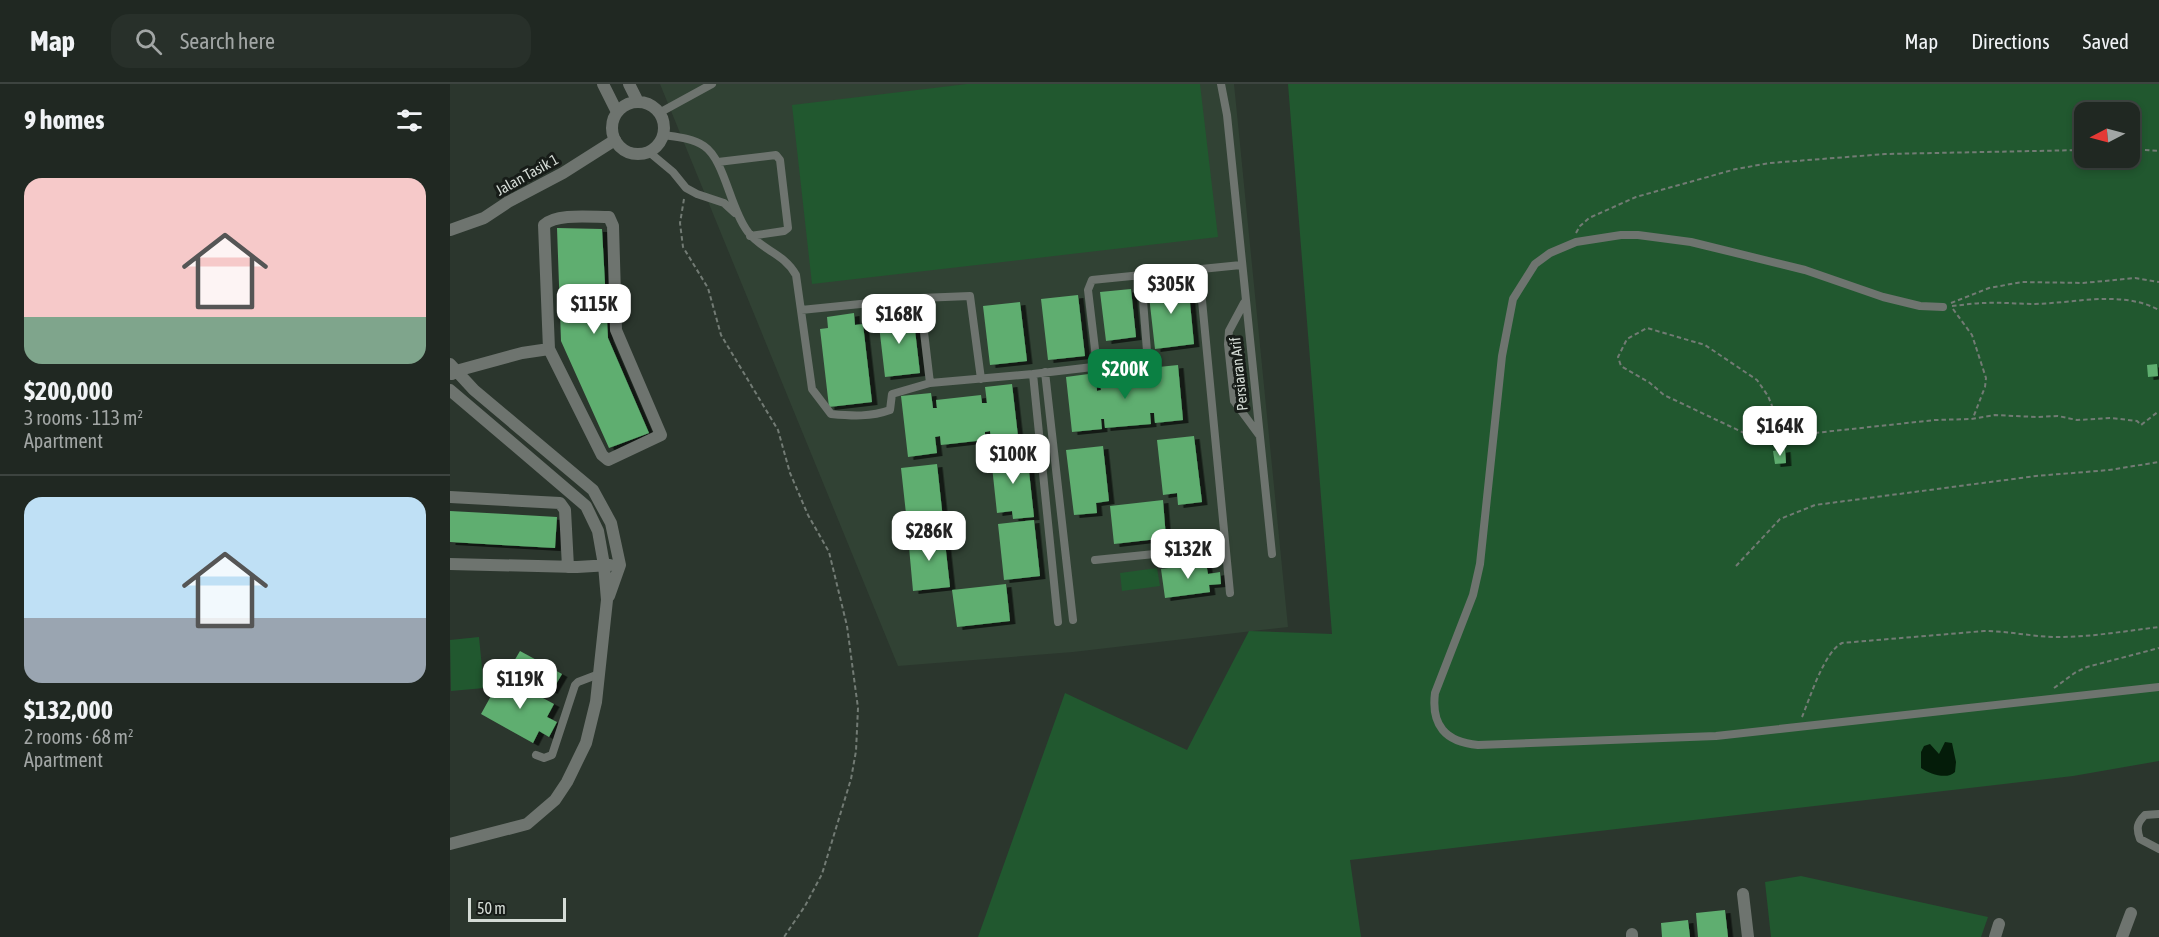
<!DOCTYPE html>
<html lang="en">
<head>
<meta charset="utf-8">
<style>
  body { margin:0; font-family:"Asap Condensed",sans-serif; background:#28302a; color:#f1f3f6; height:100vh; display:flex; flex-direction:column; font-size:22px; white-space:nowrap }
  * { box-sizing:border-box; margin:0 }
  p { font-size:20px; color:#a2a6a5 }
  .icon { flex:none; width:33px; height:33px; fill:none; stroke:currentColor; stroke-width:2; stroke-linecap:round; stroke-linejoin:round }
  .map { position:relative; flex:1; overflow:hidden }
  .details { display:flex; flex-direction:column; background:#202822; width:450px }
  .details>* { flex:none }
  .needle { width:39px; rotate:264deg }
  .fabs { position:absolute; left:1624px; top:18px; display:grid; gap:12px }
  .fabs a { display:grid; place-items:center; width:66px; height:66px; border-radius:12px; background:#202822; box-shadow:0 3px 9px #0003,0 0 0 2px #3d4440; font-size:30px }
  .scale { position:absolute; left:18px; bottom:15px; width:98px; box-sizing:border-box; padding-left:6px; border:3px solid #d5dcd6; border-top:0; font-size:16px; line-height:21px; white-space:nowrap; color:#d5dcd6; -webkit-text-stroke:4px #171c18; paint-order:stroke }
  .price { position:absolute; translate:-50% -51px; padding:0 14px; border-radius:12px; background:#fff; color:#222; font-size:20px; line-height:39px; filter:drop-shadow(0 2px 3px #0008) }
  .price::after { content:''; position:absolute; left:50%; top:36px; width:18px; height:14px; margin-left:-9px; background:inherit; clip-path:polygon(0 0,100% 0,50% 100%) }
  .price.selected { background:#0b8043; color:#fff }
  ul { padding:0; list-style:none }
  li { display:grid; align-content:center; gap:12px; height:318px; padding:0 24px }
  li+li { border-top:2px solid #3d4440 }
  li span { display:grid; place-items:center; height:186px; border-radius:18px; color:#555 }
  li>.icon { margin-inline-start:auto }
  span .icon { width:108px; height:108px; fill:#fffc; stroke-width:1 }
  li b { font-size:26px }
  h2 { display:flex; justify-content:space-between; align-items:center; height:72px; padding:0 24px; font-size:26px }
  header { display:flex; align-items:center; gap:36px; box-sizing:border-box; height:84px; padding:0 30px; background:#202822; border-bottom:2px solid #3d4440 }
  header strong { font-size:28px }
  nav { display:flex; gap:33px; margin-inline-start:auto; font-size:21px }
  .search { width:420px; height:54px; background:#28302a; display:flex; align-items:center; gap:15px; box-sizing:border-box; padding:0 21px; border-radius:18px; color:#a2a6a5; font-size:22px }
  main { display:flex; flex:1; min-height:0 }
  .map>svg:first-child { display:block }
</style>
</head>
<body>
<header>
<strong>Map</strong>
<div class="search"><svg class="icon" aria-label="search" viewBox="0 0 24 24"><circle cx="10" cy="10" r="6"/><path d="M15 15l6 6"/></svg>Search here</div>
<nav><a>Map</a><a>Directions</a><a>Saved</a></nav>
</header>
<main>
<section class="details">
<h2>9 homes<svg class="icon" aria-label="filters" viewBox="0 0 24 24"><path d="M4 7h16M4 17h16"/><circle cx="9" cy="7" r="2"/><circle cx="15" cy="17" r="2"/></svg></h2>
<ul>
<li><span style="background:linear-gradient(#f6c9c9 75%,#7fa58c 0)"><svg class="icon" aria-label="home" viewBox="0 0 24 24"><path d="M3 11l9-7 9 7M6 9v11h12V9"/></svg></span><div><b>$200,000</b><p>3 rooms · 113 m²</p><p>Apartment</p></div></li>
<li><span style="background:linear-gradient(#bfe0f5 65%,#9aa5b1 0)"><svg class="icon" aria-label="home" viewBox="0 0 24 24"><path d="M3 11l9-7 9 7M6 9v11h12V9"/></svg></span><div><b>$132,000</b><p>2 rooms · 68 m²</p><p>Apartment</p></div></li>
</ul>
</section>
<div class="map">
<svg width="1709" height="853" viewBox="0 0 1709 853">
  <defs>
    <filter id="shadow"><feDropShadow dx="5.5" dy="3" stdDeviation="0" flood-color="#0009"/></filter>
  </defs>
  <rect width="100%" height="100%" fill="#2b362d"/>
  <!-- built -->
  <path fill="#314234" d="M210,0H784L838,543L623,568L448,582Z"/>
  <!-- green -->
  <path fill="#21582f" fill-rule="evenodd" d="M517,0H750L768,153L362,200L342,21Z
    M838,0H1709V677L1623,692L900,776L911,853H528L615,609L737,666L799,547L882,550ZM1635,28H1680V74H1635Z
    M707,484L710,502L672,507L670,489Z
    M29,553L34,604L1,607L0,556Z
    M1351,792L1538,833L1531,853H1321L1315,798Z"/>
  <!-- water -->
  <path fill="#041c09" d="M1495,658L1502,659L1506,678L1505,688C1497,696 1480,690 1471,684V668L1474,662L1480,660L1489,670Z"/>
  <!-- building -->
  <path fill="#5fae70" filter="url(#shadow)" d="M107,144L152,145L158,254L199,349L159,364L111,257Z
    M738,198L744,260L705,265L698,203Z
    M681,205L686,253L656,257L650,208Z
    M628,211L635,272L598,276L591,215Z
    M570,218L577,277L540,281L533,222Z
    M404,229L405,241L413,240L422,318L379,323L370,245L378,244L377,233Z
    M463,229L470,289L435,293L428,233Z
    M1707,280L1708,292L1698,293L1697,281Z
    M728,281L733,336L705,339L704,329H700L701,340L655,344L654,335H651L652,345L622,348L616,293L646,289L647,307L651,306L650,298L667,297L666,286L678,285L679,295L696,293L697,302L701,301L699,284Z
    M562,300L569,361L542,364L540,347L535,348V356L491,361L490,352L485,353L487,369L458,373L451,312L481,309L483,324H487L486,316L531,311L532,319H537L535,303Z
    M744,352L752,418L728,421L727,409L713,411L707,356Z
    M653,362L659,417L646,419L647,429L624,431L616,366Z
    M1335,365L1336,379L1325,380L1323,367Z
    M577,369L584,433L563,435L562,427L547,429L541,373Z
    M487,380L493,435L480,437L481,446L458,448L451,384Z
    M713,416L716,454L664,460L660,422Z
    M0,427L107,433L105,464L0,458Z
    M584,436L590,492L554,496L548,440Z
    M494,449L500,503L463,507L458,452Z
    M756,479L758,490L770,488L771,500L759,501L760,508L715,514L711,485Z
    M556,500L560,537L507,543L502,506Z
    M70,567L112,590L102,607L87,599L83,606L73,600L76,593L60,584Z
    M52,592L104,620L97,633L107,638L99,653L89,647L83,659L31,630Z
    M1275,826L1278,853H1248L1246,829Z
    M1238,836L1240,853H1212L1211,839Z"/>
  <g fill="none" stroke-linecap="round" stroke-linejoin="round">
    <!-- path -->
    <path stroke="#727b74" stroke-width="2" stroke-dasharray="4.5 3" stroke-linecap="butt" d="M1680,65L1709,67
      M234,115L230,139L233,163L258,204L271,251L328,346L340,389L358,431L379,468L397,542L408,624L406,667L401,695L372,790L355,822L334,853
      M1126,149L1130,142L1139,134L1186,113L1286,85L1320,79L1435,70L1635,66
      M1501,219L1539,204L1572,198L1633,199L1685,194L1709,198
      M1502,222C1513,221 1524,219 1534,219C1551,218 1568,220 1585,220C1625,219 1672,206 1709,226
      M1503,225L1522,251L1536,294L1535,303L1523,334
      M1324,353L1327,334L1318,312L1307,296L1255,261L1197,244L1177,255L1168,273L1171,282L1200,299L1214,311L1292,348L1318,354L1485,336L1521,335L1545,331L1586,333L1608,332L1627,336L1661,334L1687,337L1691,341L1709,327
      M1286,482L1330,435L1365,421L1586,392L1659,386L1709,378
      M1604,604L1626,588L1637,583L1709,564
      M1352,633C1360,614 1374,568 1392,559L1534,547C1559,547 1583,553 1608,553C1641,553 1676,547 1709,543"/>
    <!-- service -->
    <path stroke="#6e746f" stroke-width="8" d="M771,0L777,31L822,470
      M209,29L262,0
      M213,51C227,53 242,54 254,62C275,76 280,125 298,148C311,166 334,169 346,191L362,305L381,330C402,332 421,333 440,326L442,310L480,299L583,290L608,538
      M199,68L223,88L236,104L247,110L274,119L285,129
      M268,78L326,71L330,76L338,144L334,147L300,152
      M749,185L780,509
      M470,214L480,299
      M794,219L779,247L778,260L784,317L809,351
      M1493,223L1470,222L1433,213L1355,186L1241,158L1188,151H1171L1126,158L1100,169L1085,180L1063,215L1052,272L1030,480L1023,511L985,609C981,641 995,658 1028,661L1266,652L1709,603
      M351,226L470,214L520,212L531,295
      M647,282L638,206L642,196L791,181
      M595,288L623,536
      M583,290L694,277L697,267L691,191
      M645,476L774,463
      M86,671L94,674L102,671L125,601L128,598L149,590
      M1709,730L1695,731C1687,739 1686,744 1690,755L1709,765"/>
    <!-- minor -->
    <path stroke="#6e746f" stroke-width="12" d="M159,133L163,142L166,246L211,351L158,376L152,371L99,265L94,141C106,129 141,133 159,133Z
      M0,146L34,134L58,118L113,89L165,56
      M0,280L24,306L143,406L161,439L170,481L159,512
      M2,290L6,287L72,269L99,265
      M0,306L136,422L148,447L154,481L157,516L146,618L136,659L117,698L105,716L77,740L0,760
      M0,413L110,419L115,426L118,483
      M0,480L127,483L160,481
      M1293,810L1298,853
      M1182,850V853
      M1545,853L1549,840
      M1672,853L1681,829"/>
    <!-- tertiary -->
    <path stroke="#6e746f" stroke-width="12" d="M153,0L167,28
      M179,0L188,18
      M162 44a26 26 0 1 1 52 0a26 26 0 1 1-52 0Z"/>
  </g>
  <g text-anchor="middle" stroke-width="6" stroke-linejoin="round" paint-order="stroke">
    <!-- street labels -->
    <g font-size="15" fill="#d5dcd6" stroke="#171c18">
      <text transform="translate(77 91) rotate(-29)" y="5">Jalan Tasik 1</text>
      <text transform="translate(789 290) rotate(-96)" y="5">Persiaran Arif</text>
    </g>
  </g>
</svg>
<div class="fabs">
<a><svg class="needle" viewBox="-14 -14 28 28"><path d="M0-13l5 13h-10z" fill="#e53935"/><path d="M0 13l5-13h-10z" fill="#a2a6a5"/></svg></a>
</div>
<div class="scale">50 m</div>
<b class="price" style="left:721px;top:231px">$305K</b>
<b class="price" style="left:144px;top:251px">$115K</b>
<b class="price" style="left:449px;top:261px">$168K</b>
<b class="price selected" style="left:675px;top:316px">$200K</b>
<b class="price" style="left:1330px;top:373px">$164K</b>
<b class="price" style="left:563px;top:401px">$100K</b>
<b class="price" style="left:479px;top:478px">$286K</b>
<b class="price" style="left:738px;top:496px">$132K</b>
<b class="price" style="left:70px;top:626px">$119K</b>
</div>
</main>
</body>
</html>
